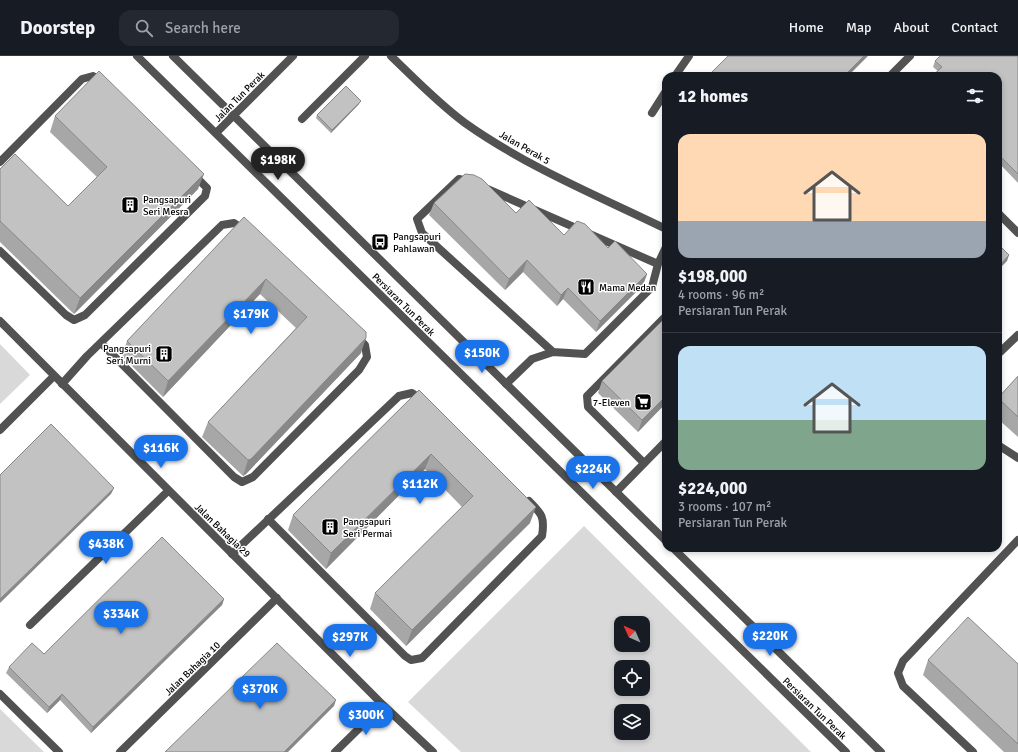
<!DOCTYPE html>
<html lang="en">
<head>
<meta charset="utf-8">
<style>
  body { margin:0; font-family:Signika,sans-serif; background:#242831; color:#f1f3f6; height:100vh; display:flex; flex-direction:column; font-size:15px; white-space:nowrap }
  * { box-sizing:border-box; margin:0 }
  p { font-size:13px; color:#9ea1a6 }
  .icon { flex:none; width:22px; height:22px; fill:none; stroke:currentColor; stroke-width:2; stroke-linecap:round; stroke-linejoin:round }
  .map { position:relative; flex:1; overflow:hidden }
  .side { position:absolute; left:662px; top:16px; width:340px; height:480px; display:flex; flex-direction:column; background:#171b24; border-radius:12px; box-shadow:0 2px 6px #0003 }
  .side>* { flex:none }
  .needle { width:26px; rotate:315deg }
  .tools { position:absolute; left:614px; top:560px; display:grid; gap:8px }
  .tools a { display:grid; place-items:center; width:36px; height:36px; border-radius:8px; background:#171b24; box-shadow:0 2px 6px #0003; font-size:20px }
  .price { position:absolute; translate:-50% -34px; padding:0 9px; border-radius:14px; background:#1a73e8; color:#fff; font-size:13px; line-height:26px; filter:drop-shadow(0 1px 2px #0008) }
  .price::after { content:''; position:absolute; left:50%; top:24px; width:12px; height:9px; margin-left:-6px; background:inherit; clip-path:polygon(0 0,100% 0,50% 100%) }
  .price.current { background:#222; color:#fff }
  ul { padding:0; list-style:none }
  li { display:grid; align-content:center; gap:8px; height:212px; padding:0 16px }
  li+li { border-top:1px solid #363941 }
  li span { display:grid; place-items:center; height:124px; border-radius:12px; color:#555 }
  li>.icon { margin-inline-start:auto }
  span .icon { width:72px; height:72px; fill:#fffc; stroke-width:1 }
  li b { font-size:17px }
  h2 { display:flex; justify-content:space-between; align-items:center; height:48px; padding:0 16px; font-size:17px }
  header { display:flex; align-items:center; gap:24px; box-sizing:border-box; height:56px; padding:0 20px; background:#171b24; border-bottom:1px solid #363941 }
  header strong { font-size:19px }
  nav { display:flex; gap:22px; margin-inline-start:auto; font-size:14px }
  .search { width:280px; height:36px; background:#242831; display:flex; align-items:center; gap:10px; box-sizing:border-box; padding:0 14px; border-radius:12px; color:#9ea1a6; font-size:15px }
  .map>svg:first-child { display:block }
</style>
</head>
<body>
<header>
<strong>Doorstep</strong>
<div class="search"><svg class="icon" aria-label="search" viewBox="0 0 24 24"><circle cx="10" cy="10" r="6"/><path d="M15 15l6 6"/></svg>Search here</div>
<nav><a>Home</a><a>Map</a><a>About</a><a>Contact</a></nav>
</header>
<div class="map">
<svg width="1018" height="696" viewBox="0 0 1018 696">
  <rect width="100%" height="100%" fill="#fff"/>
  <!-- green -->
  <path fill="#d9d9d9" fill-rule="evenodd" d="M0,288L30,319L0,348Z
    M584,470L811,696H461L408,646ZM621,567H643V589H621ZM621,611H643V633H621ZM621,655H643V677H621Z
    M0,653L44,696H0Z"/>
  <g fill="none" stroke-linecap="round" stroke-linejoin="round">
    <!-- service -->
    <path stroke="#525252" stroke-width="8" d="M302,63L365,0
      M0,106L82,23L93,20L102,26
      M467,125L459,123L417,163L422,177L553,296
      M485,132L658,208
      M0,195L66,259L74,264L85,259L205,140L207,132L193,118
      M101,287L234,421L242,426L253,421L359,314L367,301L365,289L357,281
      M998,298L1018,279
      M62,328L87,300L222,169L234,167L246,175
      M506,328L532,303L553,296L585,298L652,231L658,208L666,191
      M998,389L1018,402
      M644,407L588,351L587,340L666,260
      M268,463L405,600L411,604L422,602L542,480C545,461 542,458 529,445
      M232,498L399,340L412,337L423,345
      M973,696L903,630L898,617L903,605L1018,484"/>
    <!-- minor -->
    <path stroke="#525252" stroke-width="8" d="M391,0C415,23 438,47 465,67C527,111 598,140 666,173
      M675,20L689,0
      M890,20L910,0
      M652,57L666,35
      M216,77L293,0
      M998,157L1018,177
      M0,265L383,649L433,696
      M0,374L54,320
      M616,436L666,385
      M30,569L168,435
      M0,638L59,696
      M120,696L277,542
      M335,696L383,649"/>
    <!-- tertiary -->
    <path stroke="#525252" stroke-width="8" d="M137,0L846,696
      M173,0L666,485
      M673,492L881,696"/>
  </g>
  <!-- wall -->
  <path fill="#a7a7a7" d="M1018,0V127L998,106V20L938,15L933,11L935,5Z
    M359,48L331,77L316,62L317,59Z
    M55,60L198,133L74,258L0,186V113L68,150L97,121L50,76Z
    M434,147L516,157L564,179L608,192L647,218L643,229L596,276L563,243L557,250L523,216L505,234L429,159Z
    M244,161L361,297L246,418L243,420L202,381L208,366L296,272L260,238L163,341L122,300L127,285Z
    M666,261V347L638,376L598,337L602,325Z
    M1018,320V381L998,363V342Z
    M419,334L530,467L406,590L370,553L375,537L462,451L425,413L326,513L288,474L293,459Z
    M224,543L222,549L91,677L60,644L47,657L6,617L9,611L44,598Z
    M928,604L1018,608V696H1004L923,619Z"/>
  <!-- shaded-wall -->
  <path fill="#888" d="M864,0H868L848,20H844Z
    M361,45L359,48L331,77L332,74Z
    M204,118L198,133L74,258L80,242Z
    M1009,199L1007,205L998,214V211Z
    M527,204L523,216L505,234L509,223Z
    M647,218L643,229L596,276L600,265Z
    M266,223L260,238L163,341L168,325Z
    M568,232L563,243L557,250L561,239Z
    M366,282L361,297L246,418L243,420L248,404Z
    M666,340V347L638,376L642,364Z
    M431,398L425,413L326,513L331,497Z
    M114,432L111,438L0,547V543Z
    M536,451L530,467L406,590L412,574Z
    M224,543L222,549L91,677L93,671Z
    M62,638L60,644L47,657L49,651Z
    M336,644L334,650L288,696H284Z"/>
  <!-- building -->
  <path fill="#c2c2c2" stroke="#888" d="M728,0H864L844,20H708Z
    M940,0H1018V118L998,98V20H932L942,11L935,5Z
    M99,15L204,118L80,242L0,165V113L15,98L68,150L107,111L55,60Z
    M346,30L361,45L332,74L317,59Z
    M465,118L474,119L482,123L516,157L529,144L564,179L577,165L585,168L608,192L615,185L647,218L600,265L568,232L561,239L527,204L509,223L434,147Z
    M244,161L366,276V282L251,403L248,404L208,366L307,261L266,223L168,325L127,285Z
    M998,188L1009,199L998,211Z
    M666,261V340L642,364L602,325Z
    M1018,320V361L998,342Z
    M419,334L536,451L412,574L375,537L473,440L431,398L331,497L293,459Z
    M51,368L114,432L0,543V419Z
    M162,481L224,543L93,671L62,638L49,651L9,611L32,587L44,598Z
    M968,561L1018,608V688L928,604Z
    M277,587L336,644L284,696H165Z"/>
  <!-- icons -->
  <defs>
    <g id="building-square" transform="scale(0.9)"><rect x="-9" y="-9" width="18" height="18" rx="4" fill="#000" stroke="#fff"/><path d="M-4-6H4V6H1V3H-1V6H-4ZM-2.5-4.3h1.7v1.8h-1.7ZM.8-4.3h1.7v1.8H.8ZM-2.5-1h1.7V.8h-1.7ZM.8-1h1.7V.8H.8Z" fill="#fff"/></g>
    <g id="bus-square" transform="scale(0.9)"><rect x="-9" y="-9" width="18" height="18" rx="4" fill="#000" stroke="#fff"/><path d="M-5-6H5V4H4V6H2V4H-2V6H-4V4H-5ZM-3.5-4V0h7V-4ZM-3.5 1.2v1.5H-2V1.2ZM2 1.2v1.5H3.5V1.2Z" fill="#fff"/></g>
    <g id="restaurant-square" transform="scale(0.9)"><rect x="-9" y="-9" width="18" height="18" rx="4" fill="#000" stroke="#fff"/><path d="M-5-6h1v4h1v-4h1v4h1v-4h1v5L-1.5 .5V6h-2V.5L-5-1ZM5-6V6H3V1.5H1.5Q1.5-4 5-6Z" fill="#fff"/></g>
    <g id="supermarket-square" transform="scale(0.9)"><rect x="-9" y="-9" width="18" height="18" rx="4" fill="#000" stroke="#fff"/><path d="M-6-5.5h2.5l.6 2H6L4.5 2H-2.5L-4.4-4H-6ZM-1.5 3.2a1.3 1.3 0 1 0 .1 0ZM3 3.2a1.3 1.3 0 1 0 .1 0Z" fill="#fff"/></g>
  </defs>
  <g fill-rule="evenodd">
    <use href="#building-square" x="130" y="149"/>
    <use href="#bus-square" x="380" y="186"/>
    <use href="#restaurant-square" x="586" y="231"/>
    <use href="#building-square" x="164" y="298"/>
    <use href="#supermarket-square" x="643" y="346"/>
    <use href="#building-square" x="330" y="471"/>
  </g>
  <g text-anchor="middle" stroke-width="3" stroke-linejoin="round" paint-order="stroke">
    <!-- street labels -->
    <g font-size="10" fill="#000" stroke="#fff">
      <text transform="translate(239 40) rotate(-45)" y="4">Jalan Tun Perak</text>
      <text transform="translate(525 91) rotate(30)" y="4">Jalan Perak 5</text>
      <text transform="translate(404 248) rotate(45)" y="4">Persiaran Tun Perak</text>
      <text transform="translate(223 474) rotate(44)" y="4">Jalan Bahagia 29</text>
      <text transform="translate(192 612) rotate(-44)" y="4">Jalan Bahagia 10</text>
      <text transform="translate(815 652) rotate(44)" y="4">Persiaran Tun Perak</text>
    </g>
    <!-- poi labels -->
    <g font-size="10" fill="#000" stroke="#fff" text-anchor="start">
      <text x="143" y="147">Pangsapuri<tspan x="143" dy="12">Seri Mesra</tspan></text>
      <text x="393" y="184">Pangsapuri<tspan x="393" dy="12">Pahlawan</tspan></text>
      <text x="599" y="235">Mama Medan</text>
      <text x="151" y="296" text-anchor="end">Pangsapuri<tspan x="151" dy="12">Seri Murni</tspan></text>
      <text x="630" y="350" text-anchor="end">7-Eleven</text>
      <text x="343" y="469">Pangsapuri<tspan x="343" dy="12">Seri Permai</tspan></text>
    </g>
  </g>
</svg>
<div class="tools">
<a><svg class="needle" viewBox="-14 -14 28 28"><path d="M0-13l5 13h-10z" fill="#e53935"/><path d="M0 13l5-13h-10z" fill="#9ea1a6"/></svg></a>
<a><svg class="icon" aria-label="locate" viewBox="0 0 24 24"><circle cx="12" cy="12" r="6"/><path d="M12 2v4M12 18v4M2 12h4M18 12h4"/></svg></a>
<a><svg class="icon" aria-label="layers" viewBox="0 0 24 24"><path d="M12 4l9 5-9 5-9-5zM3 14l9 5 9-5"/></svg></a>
</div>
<b class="price current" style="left:278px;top:125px">$198K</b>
<b class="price" style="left:251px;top:279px">$179K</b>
<b class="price" style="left:482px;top:318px">$150K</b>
<b class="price" style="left:161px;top:413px">$116K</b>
<b class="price" style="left:593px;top:434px">$224K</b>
<b class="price" style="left:420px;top:449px">$112K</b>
<b class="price" style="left:106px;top:509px">$438K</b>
<b class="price" style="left:121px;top:579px">$334K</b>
<b class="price" style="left:770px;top:601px">$220K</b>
<b class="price" style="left:350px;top:602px">$297K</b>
<b class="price" style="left:260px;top:654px">$370K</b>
<b class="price" style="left:366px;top:680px">$300K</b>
<section class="side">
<h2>12 homes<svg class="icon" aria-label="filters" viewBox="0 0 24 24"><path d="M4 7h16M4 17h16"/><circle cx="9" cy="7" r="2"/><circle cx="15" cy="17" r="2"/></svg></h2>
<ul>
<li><span style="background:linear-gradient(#ffd9b3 70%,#9aa5b1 0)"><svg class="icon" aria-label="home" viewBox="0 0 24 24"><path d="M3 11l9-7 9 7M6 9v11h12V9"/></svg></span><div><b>$198,000</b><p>4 rooms · 96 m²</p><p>Persiaran Tun Perak</p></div></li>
<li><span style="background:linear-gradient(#bfe0f5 60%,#7fa58c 0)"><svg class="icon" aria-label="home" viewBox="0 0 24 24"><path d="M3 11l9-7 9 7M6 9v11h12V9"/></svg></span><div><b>$224,000</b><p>3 rooms · 107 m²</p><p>Persiaran Tun Perak</p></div></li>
</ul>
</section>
</div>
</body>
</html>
